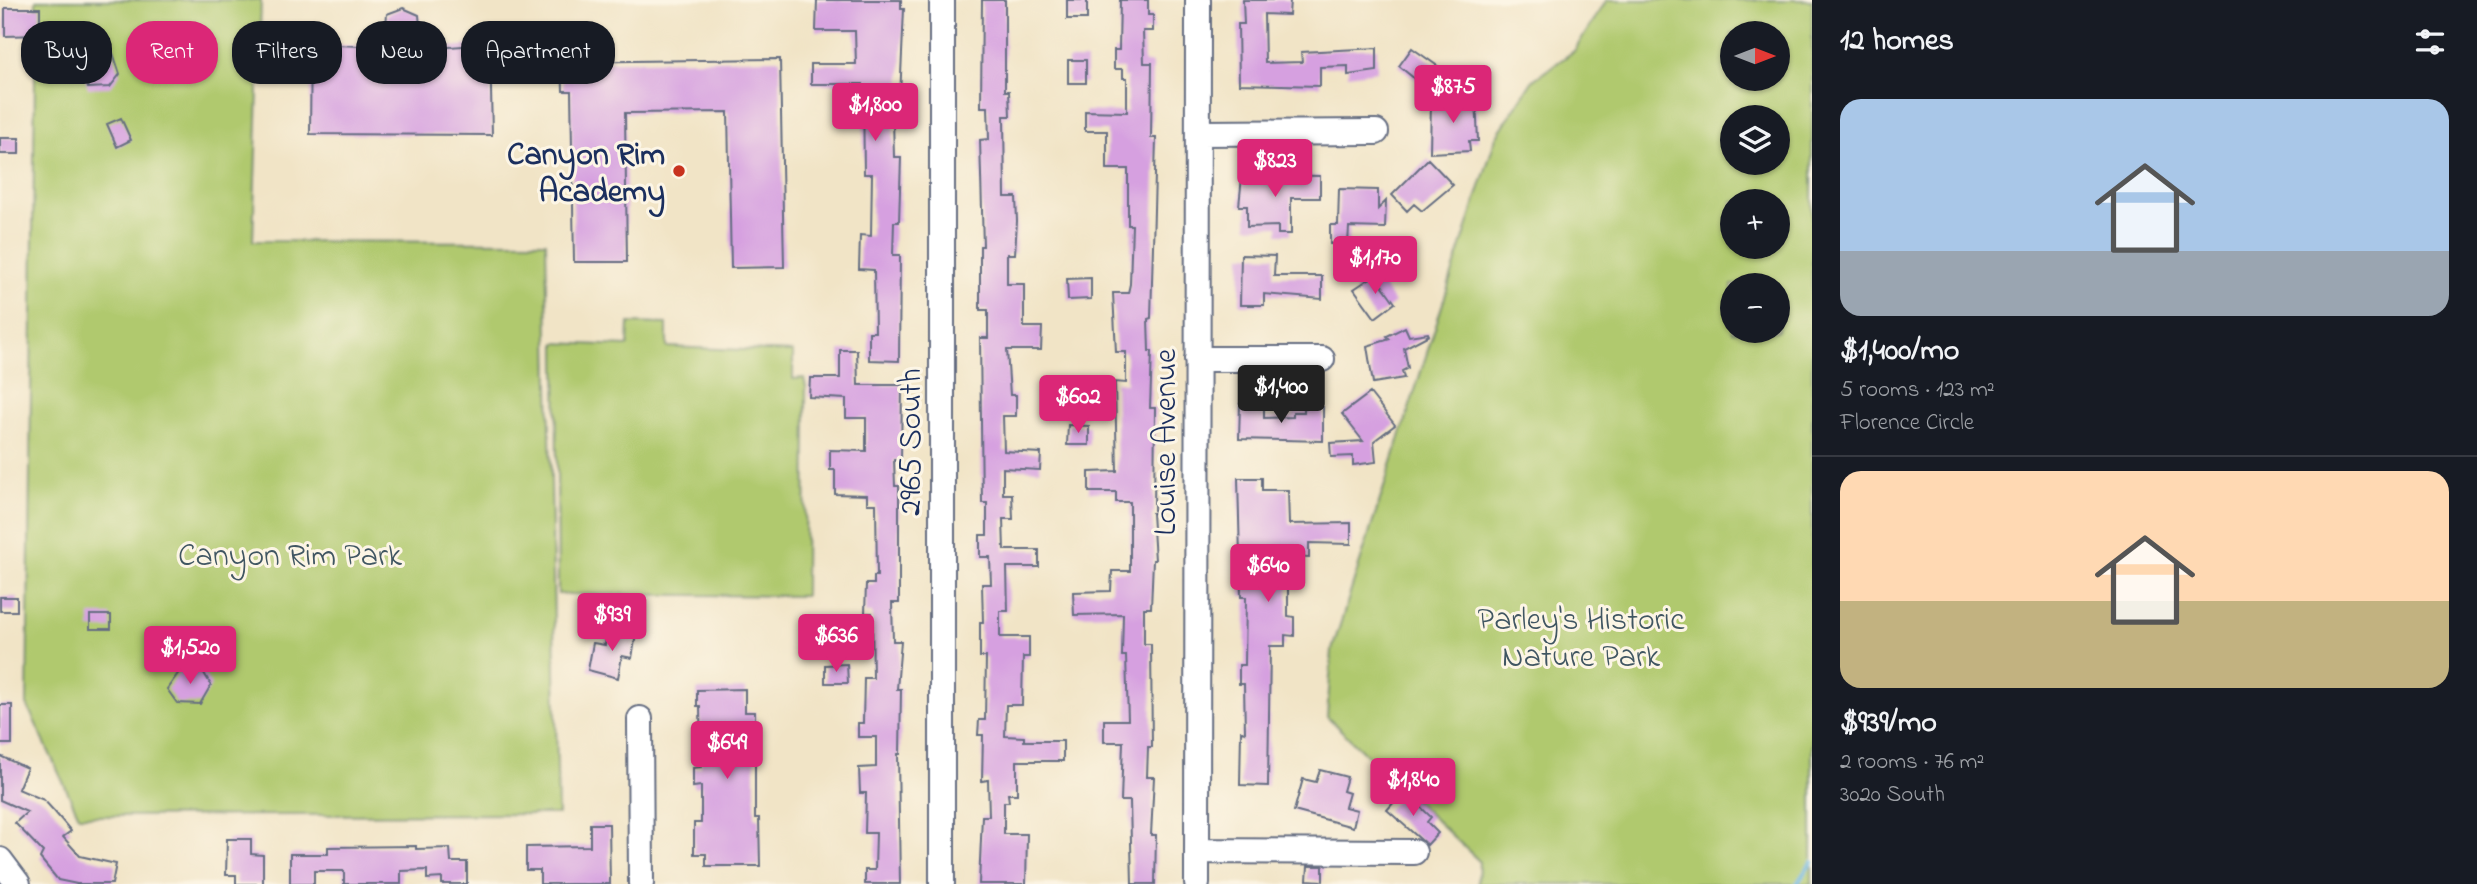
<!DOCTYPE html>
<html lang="en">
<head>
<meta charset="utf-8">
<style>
  body { margin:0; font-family:"Indie Flower",sans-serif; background:#242831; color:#f1f3f6; height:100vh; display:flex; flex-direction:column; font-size:26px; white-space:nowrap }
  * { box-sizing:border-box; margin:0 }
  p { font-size:23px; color:#9ea1a6 }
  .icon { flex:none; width:38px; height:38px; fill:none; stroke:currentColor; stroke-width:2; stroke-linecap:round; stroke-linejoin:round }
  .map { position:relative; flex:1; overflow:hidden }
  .drawer { display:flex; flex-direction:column; background:#171b24; width:665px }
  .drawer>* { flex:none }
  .guide { position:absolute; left:21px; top:21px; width:665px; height:63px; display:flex; gap:14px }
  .needle { width:46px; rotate:90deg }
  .buttons { position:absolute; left:1720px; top:21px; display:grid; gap:14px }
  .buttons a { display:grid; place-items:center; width:70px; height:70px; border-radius:50%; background:#171b24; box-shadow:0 2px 5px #0004; font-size:35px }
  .price { position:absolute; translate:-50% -60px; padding:0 16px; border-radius:7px; background:#db2777; color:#fff; font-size:23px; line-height:46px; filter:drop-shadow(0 2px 4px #0008) }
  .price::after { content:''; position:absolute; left:50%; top:42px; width:21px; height:16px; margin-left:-10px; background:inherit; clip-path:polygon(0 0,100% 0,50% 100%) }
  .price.on { background:#222; color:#fff }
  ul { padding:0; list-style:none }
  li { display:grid; align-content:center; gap:14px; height:371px; padding:0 28px }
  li+li { border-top:2px solid #363941 }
  li span { display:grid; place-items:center; height:217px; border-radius:21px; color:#555 }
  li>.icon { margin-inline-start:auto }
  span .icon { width:126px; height:126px; fill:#fffc; stroke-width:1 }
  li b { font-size:30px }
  h2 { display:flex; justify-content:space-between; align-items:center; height:84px; padding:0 28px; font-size:30px }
  .tag { padding:0 24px; border-radius:28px; background:#171b24; box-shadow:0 2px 5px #0004; font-size:24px; line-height:63px }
  .tag.on { background:#db2777; color:#fff }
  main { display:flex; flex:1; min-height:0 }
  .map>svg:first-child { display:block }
</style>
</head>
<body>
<main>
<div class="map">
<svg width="1812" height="884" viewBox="0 0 1812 884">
  <rect width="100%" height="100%" fill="#fcf5e5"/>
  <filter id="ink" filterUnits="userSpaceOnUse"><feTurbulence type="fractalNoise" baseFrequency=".0143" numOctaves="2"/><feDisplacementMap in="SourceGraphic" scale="14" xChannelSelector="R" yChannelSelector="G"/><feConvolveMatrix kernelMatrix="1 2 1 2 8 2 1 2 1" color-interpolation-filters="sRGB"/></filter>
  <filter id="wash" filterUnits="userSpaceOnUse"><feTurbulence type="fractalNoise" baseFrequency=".00686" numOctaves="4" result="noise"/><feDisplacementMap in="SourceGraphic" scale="28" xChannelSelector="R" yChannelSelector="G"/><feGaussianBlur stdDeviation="1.57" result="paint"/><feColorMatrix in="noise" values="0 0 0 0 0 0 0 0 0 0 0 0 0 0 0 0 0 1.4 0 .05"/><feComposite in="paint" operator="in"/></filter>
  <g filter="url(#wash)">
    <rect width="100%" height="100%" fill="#f1e4c6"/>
    <!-- green -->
    <path fill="#b0c96e" stroke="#667c66" stroke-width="2" fill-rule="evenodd" d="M36,0H261L253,241L546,242L558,814L79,816L27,705Z
      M1607,0H1812V884H1478L1479,861L1327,717L1332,650L1496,137L1533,80L1574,51ZM1732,33H1778V79H1732ZM1732,117H1778V163H1732ZM1732,201H1778V247H1732ZM1732,285H1778V331H1732Z
      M629,323L667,324V347L793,352V379L804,378L806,387L805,596L558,594L556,343L628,346Z"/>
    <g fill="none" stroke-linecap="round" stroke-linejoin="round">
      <!-- stream -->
      <path stroke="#68b4e1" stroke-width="4.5" d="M1797,884L1812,861"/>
    </g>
    <g id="blocks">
      <!-- building -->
      <path fill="#d6a0e0" d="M817,0H901V9H904L899,119H893L894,157H901L899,222H894L893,255H900L899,361L869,360V332H875L874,270L859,269L860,235L871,236L872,174H864L863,84H811V64H856L855,31H816Z
        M982,0H1005V91H1009L1010,116H1004L1005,197H1016L1017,221L1015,254H1007V284H1024V327H1042L1041,350H1007L1010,395H1016V416H1003L1004,451L1041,453L1040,470L1003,468V494H1012L1013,519H1003L1004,550H1039V567H1007L1008,611H1000V637H1029V657H1023L1022,705H1006L1005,736L1024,737V741H1063V761H1017V794H1008L1009,802H1004V834H1027L1026,884H979L982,816H989L988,780L982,781L983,735H978L979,720H985L986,657H980V622H983L982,584H991L990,557H980V535H987V503H982L980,338H988V310H980V246H983L980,140L989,139L988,107H981Z
        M1067,0H1087V19H1067Z
        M1120,0H1148V15H1153V31H1143L1144,63H1152L1151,138H1156L1151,318L1148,319L1149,351H1152L1150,408H1155L1154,513H1152L1155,560H1153L1151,608H1144V644H1151L1152,747H1148L1147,777H1154L1151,835H1156L1155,884H1132L1130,801H1121L1123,742H1104V720H1128L1126,656H1122L1123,614L1074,615L1073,592L1111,591L1112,571H1130V502H1116V492H1089V472L1117,471L1115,382L1126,383V352H1116L1113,293H1128L1130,284L1132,225H1128V169H1107V131H1085V111L1127,112V78H1123V69H1114V50H1119Z
        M1243,0H1290L1289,15L1264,14L1265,63L1302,62L1301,52L1377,48V71L1348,75V66L1320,67V86L1239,84L1238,24H1244Z
        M5,8H40V35L5,36Z
        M403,8L419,15L422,49L490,44L492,135L310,134L311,44L384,47L387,14Z
        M1412,48L1439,67L1426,88L1399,66Z
        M113,53L120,74L110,87L88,88L82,69L93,54Z
        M780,59L784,267L731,268L728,112L625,113L627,262H574L571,91H563L562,62Z
        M1068,60H1086V83H1068Z
        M1476,98L1478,141H1469L1470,151L1430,153L1431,101Z
        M121,118L131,140L117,147L107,124Z
        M0,138H19V154H0Z
        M1428,159L1453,185L1422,211L1414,204L1407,211L1392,195Z
        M1276,175L1320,176V198H1291V234H1278V226L1247,227V206H1239L1242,177Z
        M1339,189L1378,190V209L1386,201L1385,228L1349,227L1348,244H1330V225H1338Z
        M1241,255L1275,256L1274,276H1322V299L1264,294V305H1240Z
        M1375,275L1395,303L1375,318L1354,289Z
        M1091,278V299L1068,300L1067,279Z
        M1405,327L1409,336L1428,333L1429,335L1404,348L1408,368L1402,371L1404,378L1373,383L1367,346L1390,339L1387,336Z
        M840,350H857L858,385H902L901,460H894L895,486H899V603H892L893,641H901L897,689H901L900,754H898L900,884H865V870H875L876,833H865L866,793H860L859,768L876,767V737H858V723H863L864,678H873L872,613H865L866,584H874V576H877L876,504H867V495L835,494V470H830V450L866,451V418H846V399L809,397L810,378H840Z
        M1370,393L1395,425L1374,441L1376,462L1353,465V456L1331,457L1330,443L1363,441L1342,414Z
        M1240,404L1264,405V418L1293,417V412H1304V408L1323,407V441L1239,439Z
        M1068,425L1089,426V445H1067Z
        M1238,478H1262V490H1288L1289,524L1351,523V544L1309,543V558L1294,557V576H1288V616L1294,617V636L1285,635V646H1270L1268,786L1240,785L1241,731L1245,732L1244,684H1239V665H1245L1246,597H1241Z
        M0,597H17V611H0Z
        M90,615H111V629H90Z
        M608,629L636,634L632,658L622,656L618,678L588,670L593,643L605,645Z
        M847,664L848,683H825V665Z
        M182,668H201L211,685L200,704L177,703L167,689Z
        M745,689V712H755V818H759L760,866H706V854H694V823H701V786L693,787V768L701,767L700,706H697V690Z
        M0,705H12V744H0Z
        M0,756L27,768L18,789L44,800L54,811L71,831L63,837L80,856L116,864L112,884H77L58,880L40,858L43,852L15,823L27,812L0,800Z
        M1320,770L1347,777L1343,791L1349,793L1345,807L1357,810L1353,827L1294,811L1303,779L1316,782Z
        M1404,791L1431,817L1427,822L1438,833L1427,845L1387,810Z
        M590,824H609L610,884H540V870H526V847L590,846Z
        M227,839H251V854L263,855V884H236V875H226Z
        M416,846V849L450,848L451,862H467V884H442V878L427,879V870L401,871V884H344V871H314V884H290V854H328V847Z
        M1308,866H1323V881L1307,880Z"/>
    </g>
  </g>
  <g filter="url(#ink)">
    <use href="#blocks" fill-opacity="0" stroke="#666e82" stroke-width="2"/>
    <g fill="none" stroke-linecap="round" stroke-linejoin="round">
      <!-- minor casing -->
      <g stroke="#666e82" stroke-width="28">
        <path id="minor" d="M942,0V884
          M1198,133L1376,132
          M1197,359H1322
          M640,719L641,884
          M1197,851L1414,852
          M0,860L18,884
          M1197,884L1198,0"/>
      </g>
      <!-- minor -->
      <use href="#minor" stroke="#fff" stroke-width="24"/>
    </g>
  </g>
  <!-- markers -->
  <circle fill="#c8321e" stroke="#fcf5e5" stroke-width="2.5" cx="679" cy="171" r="7"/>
  <g text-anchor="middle" stroke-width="6" stroke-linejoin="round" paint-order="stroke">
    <!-- poi labels -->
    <g font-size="32" font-weight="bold" fill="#1b2f5e" stroke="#fcf5e5" text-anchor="end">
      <text x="665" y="164">Canyon Rim<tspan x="665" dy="37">Academy</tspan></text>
    </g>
    <!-- street labels -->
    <g font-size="32" fill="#1b2f5e" stroke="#fcf5e5">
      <text transform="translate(909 442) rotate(-90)" y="11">2965 South</text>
      <text transform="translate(1164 442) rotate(-90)" y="11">Louise Avenue</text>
    </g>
    <!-- park labels -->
    <g font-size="32" fill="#405662" stroke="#fcf5e5">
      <text x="290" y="565">Canyon Rim Park</text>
      <text x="1581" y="629">Parley's Historic<tspan x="1581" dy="37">Nature Park</tspan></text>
    </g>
  </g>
</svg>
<div class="buttons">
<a><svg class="needle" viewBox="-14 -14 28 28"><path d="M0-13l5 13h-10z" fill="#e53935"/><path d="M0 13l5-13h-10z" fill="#9ea1a6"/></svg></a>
<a><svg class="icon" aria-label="layers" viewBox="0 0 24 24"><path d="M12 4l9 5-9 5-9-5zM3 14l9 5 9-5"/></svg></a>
<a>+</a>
<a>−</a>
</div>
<b class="price" style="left:1453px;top:125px">$875</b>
<b class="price" style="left:875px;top:143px">$1,800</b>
<b class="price" style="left:1275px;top:199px">$823</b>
<b class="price" style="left:1375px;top:296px">$1,170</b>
<b class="price on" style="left:1281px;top:425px">$1,400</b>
<b class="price" style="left:1078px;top:435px">$602</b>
<b class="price" style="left:1268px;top:604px">$640</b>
<b class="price" style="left:612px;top:653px">$939</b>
<b class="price" style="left:836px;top:674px">$636</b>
<b class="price" style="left:190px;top:686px">$1,520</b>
<b class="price" style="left:727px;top:781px">$649</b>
<b class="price" style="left:1413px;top:818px">$1,840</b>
<div class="guide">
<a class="tag">Buy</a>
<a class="tag on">Rent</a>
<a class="tag">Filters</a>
<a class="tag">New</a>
<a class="tag">Apartment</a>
</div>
</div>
<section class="drawer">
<h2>12 homes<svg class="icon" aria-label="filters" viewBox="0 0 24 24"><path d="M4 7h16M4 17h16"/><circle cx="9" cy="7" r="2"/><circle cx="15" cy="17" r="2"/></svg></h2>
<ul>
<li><span style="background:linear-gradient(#a9c7e8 70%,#9aa5b1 0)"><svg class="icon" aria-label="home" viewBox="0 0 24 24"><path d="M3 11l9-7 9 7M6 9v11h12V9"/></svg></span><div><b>$1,400/mo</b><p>5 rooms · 123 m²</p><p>Florence Circle</p></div></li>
<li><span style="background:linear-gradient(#ffd9b3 60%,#c2b280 0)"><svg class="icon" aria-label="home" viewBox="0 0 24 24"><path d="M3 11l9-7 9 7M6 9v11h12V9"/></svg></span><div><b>$939/mo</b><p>2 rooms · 76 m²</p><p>3020 South</p></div></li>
</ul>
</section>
</main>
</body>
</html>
